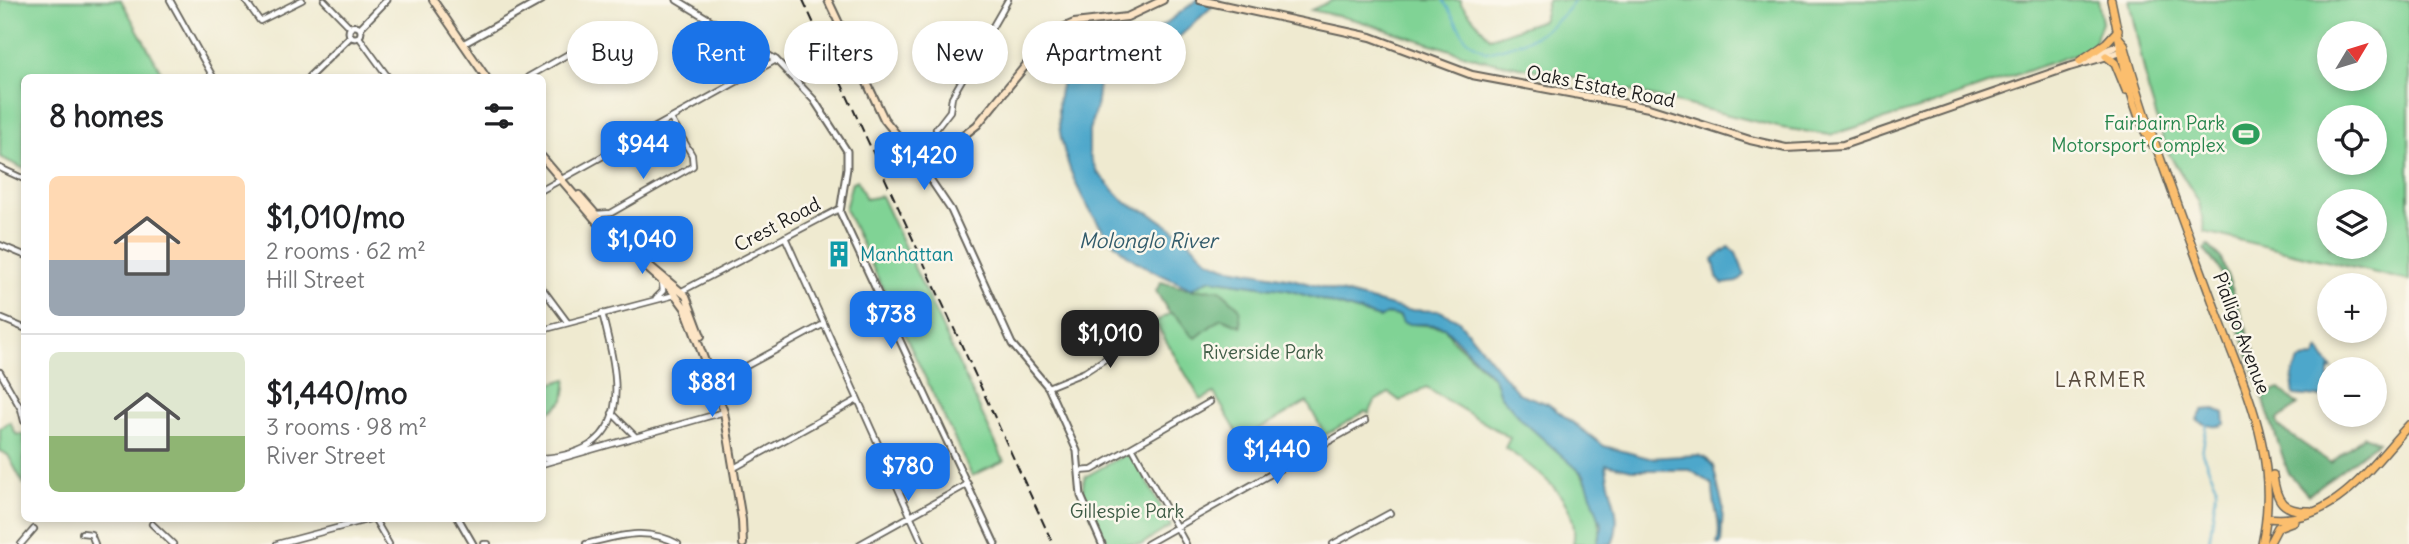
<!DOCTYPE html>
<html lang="en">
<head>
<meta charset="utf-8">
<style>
  body { margin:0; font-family:Delius,sans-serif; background:#f6f6f6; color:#202124; height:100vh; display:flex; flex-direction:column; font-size:26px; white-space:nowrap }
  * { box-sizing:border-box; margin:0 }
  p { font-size:23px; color:#757577 }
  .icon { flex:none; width:38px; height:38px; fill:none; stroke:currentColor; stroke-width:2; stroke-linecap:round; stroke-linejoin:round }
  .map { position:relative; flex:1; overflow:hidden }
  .drawer { position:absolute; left:21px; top:74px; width:525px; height:448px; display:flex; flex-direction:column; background:#fff; border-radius:10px; box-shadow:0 4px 10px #0003 }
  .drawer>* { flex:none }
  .top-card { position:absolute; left:567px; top:21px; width:665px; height:63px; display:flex; gap:14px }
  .needle { width:46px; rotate:52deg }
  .buttons { position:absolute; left:2317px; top:21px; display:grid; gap:14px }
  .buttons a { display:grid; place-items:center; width:70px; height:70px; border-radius:50%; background:#fff; box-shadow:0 4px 10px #0003; font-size:35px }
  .price { position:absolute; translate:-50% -60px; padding:0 16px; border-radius:14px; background:#1a73e8; color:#fff; font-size:23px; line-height:46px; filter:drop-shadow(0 2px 4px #0008) }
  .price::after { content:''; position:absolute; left:50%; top:42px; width:21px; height:16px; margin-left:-10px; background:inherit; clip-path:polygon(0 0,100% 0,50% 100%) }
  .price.selected { background:#222; color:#fff }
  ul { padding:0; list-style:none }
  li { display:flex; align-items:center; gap:21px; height:175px; padding:0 28px }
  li+li { border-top:2px solid #e0e0e0 }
  li span { display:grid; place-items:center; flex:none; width:196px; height:140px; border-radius:10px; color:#555 }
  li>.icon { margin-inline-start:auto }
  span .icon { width:84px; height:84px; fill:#fffc; stroke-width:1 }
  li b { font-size:30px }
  h2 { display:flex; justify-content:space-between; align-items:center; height:84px; padding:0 28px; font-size:30px }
  .tag { padding:0 24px; border-radius:32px; background:#fff; box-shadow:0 4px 10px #0003; font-size:24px; line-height:63px }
  .tag.selected { background:#1a73e8; color:#fff }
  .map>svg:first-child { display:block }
</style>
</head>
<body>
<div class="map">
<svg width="2409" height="544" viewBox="0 0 2409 544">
  <rect width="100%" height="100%" fill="#fbf7ec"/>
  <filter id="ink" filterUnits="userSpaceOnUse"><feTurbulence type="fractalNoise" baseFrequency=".0143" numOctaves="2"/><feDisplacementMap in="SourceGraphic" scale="14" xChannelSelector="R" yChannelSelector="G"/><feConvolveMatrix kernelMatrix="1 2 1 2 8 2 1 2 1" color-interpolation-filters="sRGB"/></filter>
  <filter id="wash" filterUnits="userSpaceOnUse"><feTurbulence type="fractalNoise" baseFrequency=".00686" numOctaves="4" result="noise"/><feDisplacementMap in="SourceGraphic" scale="28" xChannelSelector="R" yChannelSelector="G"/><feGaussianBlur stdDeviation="1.57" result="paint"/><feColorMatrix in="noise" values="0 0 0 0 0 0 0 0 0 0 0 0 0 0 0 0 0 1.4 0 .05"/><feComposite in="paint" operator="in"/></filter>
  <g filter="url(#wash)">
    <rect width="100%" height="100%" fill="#efead0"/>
    <!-- green -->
    <path fill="#80d395" stroke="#4e7858" stroke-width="2" fill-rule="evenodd" d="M0,0H121L164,77H24V169L0,157Z
      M1333,0H1461V4L1490,38L1543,20L1548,0H2098L2102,23L2092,48L1928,106L1830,135L1782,128L1581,79L1479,59L1356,20L1311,10Z
      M2129,0H2409V281L2205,232L2199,202L2167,151L2148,89ZM2329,33H2375V79H2329ZM2329,117H2375V163H2329ZM2329,201H2375V247H2329Z
      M857,180L866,199L881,196L1004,461L972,476L845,209L852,182Z
      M1210,279L1288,290L1379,318L1385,314L1400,316L1403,323L1444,327L1453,340L1494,378L1500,395C1541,433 1614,481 1597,544H1573C1582,501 1536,469 1505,448L1510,438L1426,388L1400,401L1389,393L1375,401L1369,414L1366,411L1325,435L1307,402L1241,439L1214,393L1201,400L1155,322L1190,302L1191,289Z
      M567,379L564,400L553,410L543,413V386Z
      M10,422L16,434L24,435V485L8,455L0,451V428Z
      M1126,454L1134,457L1171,526L1142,544H1106C1098,526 1076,497 1085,477Z"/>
    <!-- forest -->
    <path fill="#68b57e" stroke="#42684d" stroke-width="2" d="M2208,245L2221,258L2269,392L2280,389L2298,405L2277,420L2279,427L2331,463L2364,436L2378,442L2308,495L2288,472L2219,268L2204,250Z
      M1161,282L1193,290L1219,289L1239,307L1241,326L1221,318L1196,338L1191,335L1178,318L1168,311L1156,291Z"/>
    <!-- water -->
    <path fill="#4ea7cb" stroke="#356274" stroke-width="2" d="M1197,0H1219L1164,51L1131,59L1100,76L1096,108L1089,130V154L1097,172L1126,203L1150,213L1186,238L1208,260L1225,267L1292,279L1407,310L1440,311L1458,320L1518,393L1548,404L1604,446L1649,458L1698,455L1706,458L1713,466L1723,507L1721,544H1717C1723,524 1712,505 1713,485L1690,470H1632L1606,464C1607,493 1625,513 1612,544H1597L1602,526L1584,475L1524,422L1500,395L1494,378L1444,327C1431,322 1417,326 1403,323L1400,316L1386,314L1380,318L1288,290L1210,279L1191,289C1173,279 1151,272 1134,260C1086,229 1032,115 1072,63C1093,35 1129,44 1158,28C1171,21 1184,9 1197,0Z
      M1729,247L1736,253L1745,275L1737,282L1723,284L1717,277L1713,259Z
      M2319,350L2332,369H2329V398L2294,395C2292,382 2291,372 2299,361L2315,357Z
      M2215,409L2224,413L2225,424C2218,429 2204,425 2197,420L2203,410Z"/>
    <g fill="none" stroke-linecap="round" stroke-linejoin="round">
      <!-- stream -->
      <path stroke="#4ea7cb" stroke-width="2" d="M1443,0L1466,39L1486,52C1526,43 1550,34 1575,0
        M2207,424L2202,453L2217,486L2209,544"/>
    </g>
  </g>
  <g filter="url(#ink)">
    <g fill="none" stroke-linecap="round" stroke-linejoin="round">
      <!-- minor casing -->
      <g stroke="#66645b" stroke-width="8">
        <path id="minor" d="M170,0L213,77
          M245,0L260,21L302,0
          M324,0L351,28
          M359,37L388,77
          M528,77L593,40
          M936,129L950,111L952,97L1008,0
          M0,168L24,179
          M542,190L776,60
          M597,214L611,213L693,166L692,155L671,119
          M785,237L923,544
          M0,245L24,255
          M542,288L568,323
          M682,291L839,209
          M656,298L663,291L662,282
          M0,318L24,328
          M542,330L675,295
          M0,372L21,409L24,421
          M715,383L824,324
          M1048,387L1085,372L1133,341
          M612,413L636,437L724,412
          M1132,447L1186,544
          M542,458C637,452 619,379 602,313
          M542,464L636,437
          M734,468L857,400
          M1079,471L1092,470L1210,402
          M374,518L389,544
          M152,524L173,544
          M82,533L91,534L95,544
          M21,544L34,529
          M277,544L374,518
          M484,544H488
          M586,544C619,536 646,526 678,544
          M860,544L968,484
          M1147,544L1365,421
          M1333,544L1390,513"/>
      </g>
      <!-- tertiary casing -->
      <g stroke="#66645b" stroke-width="9">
        <path id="tertiary" d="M677,0L776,60L814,100L847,151V168L840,212L995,544
          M349 32a6 6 0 1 1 12 0a6 6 0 1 1-12 0Z
          M360,28L387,0
          M463,44L542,0
          M309,77L351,36
          M918,161L951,210L1012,344L1048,387L1077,451L1081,496L1102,544
          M458,518L473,544"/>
      </g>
      <!-- secondary casing -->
      <g stroke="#66645b" stroke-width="10">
        <path id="secondary" d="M433,0L486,77
          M828,0L884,119L918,161L954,143L977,125L1053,32L1074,23L1127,17L1163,0
          M1200,0L1371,37L1472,75L1649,108L1750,140L1786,148L1843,145L2069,67L2125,51
          M2091,56L2123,44
          M542,157L605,231L671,289L685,308L724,412L742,520L743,544
          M579,195L613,234
          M644,261L686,296L701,336"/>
      </g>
      <!-- primary casing -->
      <g stroke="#66645b" stroke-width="10">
        <path id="primary" d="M2111,0C2122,49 2127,99 2151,144
          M2119,38L2124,44C2148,131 2181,215 2212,300C2242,384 2282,452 2262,544
          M2106,56L2115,63L2126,90
          M2080,61L2106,43L2118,30
          M2273,475C2276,501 2283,512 2310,511
          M2268,518C2333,526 2370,467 2409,425
          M2269,544L2278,527L2294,521"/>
      </g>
      <!-- minor -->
      <use href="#minor" stroke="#fff" stroke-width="4.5"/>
      <!-- tertiary -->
      <use href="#tertiary" stroke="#fff" stroke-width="5"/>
      <!-- secondary -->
      <use href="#secondary" stroke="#fde5c5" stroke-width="6"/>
      <!-- primary -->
      <use href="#primary" stroke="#fbbe6e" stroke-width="7"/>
      <!-- rail -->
      <path stroke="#1c1c1c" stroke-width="2" stroke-dasharray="10 5" stroke-linecap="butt" d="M803,0L1053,544"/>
    </g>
  </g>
  <!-- icons -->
  <defs>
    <g id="stadium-bare" transform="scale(2.1)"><path d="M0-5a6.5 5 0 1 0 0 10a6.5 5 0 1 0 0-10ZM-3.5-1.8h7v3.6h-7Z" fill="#2e9e5b" stroke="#fbf7ec" stroke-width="2.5" paint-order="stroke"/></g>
    <g id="building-bare" transform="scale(2.1)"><path d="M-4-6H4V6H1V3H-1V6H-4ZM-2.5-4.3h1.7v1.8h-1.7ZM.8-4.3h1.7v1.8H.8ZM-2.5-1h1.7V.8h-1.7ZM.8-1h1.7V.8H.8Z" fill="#0f9aa8" stroke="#fbf7ec" stroke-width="2.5" paint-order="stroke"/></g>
  </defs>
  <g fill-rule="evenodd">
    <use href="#stadium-bare" x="2246" y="134"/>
    <use href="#building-bare" x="839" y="254"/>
  </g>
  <g text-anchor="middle" stroke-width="5" stroke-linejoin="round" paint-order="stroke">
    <!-- street labels -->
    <g font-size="19" fill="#1c1c1c" stroke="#fbf7ec">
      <text transform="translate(1601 86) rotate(11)" y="7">Oaks Estate Road</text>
      <text transform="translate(777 224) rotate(-28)" y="7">Crest Road</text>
      <text transform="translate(2242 333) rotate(69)" y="7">Pialligo Avenue</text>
    </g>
    <!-- leisure labels -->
    <g font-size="19" fill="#27864d" stroke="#fbf7ec" text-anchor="end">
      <text x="2225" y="130">Fairbairn Park<tspan x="2225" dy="22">Motorsport Complex</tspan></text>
    </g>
    <!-- culture labels -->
    <g font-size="19" fill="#0d838f" stroke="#fbf7ec" text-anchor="start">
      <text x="860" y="261">Manhattan</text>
    </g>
    <!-- park labels -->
    <g font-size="19" fill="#3f5c46" stroke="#fbf7ec">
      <text x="1263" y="359">Riverside Park</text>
      <text x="1127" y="518">Gillespie Park</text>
    </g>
    <!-- water labels -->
    <g font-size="21" font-style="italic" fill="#325b6b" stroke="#fbf7ec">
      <text x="1148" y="248">Molonglo River</text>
    </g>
    <!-- neighbourhood labels -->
    <g font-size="21" letter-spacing="2" fill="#5a4d3f" stroke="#fbf7ec">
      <text x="2101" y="387">LARMER</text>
    </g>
  </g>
</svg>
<div class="buttons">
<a><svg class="needle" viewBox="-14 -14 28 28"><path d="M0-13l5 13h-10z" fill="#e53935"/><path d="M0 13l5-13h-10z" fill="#757577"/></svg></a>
<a><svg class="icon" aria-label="locate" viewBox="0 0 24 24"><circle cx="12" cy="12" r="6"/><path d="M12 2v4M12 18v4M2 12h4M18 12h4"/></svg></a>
<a><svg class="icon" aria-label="layers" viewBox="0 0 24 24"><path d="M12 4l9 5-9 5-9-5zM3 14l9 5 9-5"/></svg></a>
<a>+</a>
<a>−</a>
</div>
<b class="price" style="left:643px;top:181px">$944</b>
<b class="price" style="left:924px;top:192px">$1,420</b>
<b class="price" style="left:642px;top:276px">$1,040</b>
<b class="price" style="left:891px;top:351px">$738</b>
<b class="price selected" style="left:1110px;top:370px">$1,010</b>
<b class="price" style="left:712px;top:419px">$881</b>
<b class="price" style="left:1277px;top:486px">$1,440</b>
<b class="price" style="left:908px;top:503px">$780</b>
<div class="top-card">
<a class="tag">Buy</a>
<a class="tag selected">Rent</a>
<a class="tag">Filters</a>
<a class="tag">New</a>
<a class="tag">Apartment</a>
</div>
<section class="drawer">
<h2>8 homes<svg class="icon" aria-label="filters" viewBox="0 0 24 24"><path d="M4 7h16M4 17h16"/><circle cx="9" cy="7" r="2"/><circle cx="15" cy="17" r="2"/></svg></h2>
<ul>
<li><span style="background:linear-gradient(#ffd9b3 60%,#9aa5b1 0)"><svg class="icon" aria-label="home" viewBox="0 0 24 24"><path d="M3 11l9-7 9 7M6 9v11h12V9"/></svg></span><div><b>$1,010/mo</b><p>2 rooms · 62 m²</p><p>Hill Street</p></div></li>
<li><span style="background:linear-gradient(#dfe7d0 60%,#8fb573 0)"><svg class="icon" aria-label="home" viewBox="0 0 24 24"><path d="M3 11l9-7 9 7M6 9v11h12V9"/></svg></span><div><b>$1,440/mo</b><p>3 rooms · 98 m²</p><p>River Street</p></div></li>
</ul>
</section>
</div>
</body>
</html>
